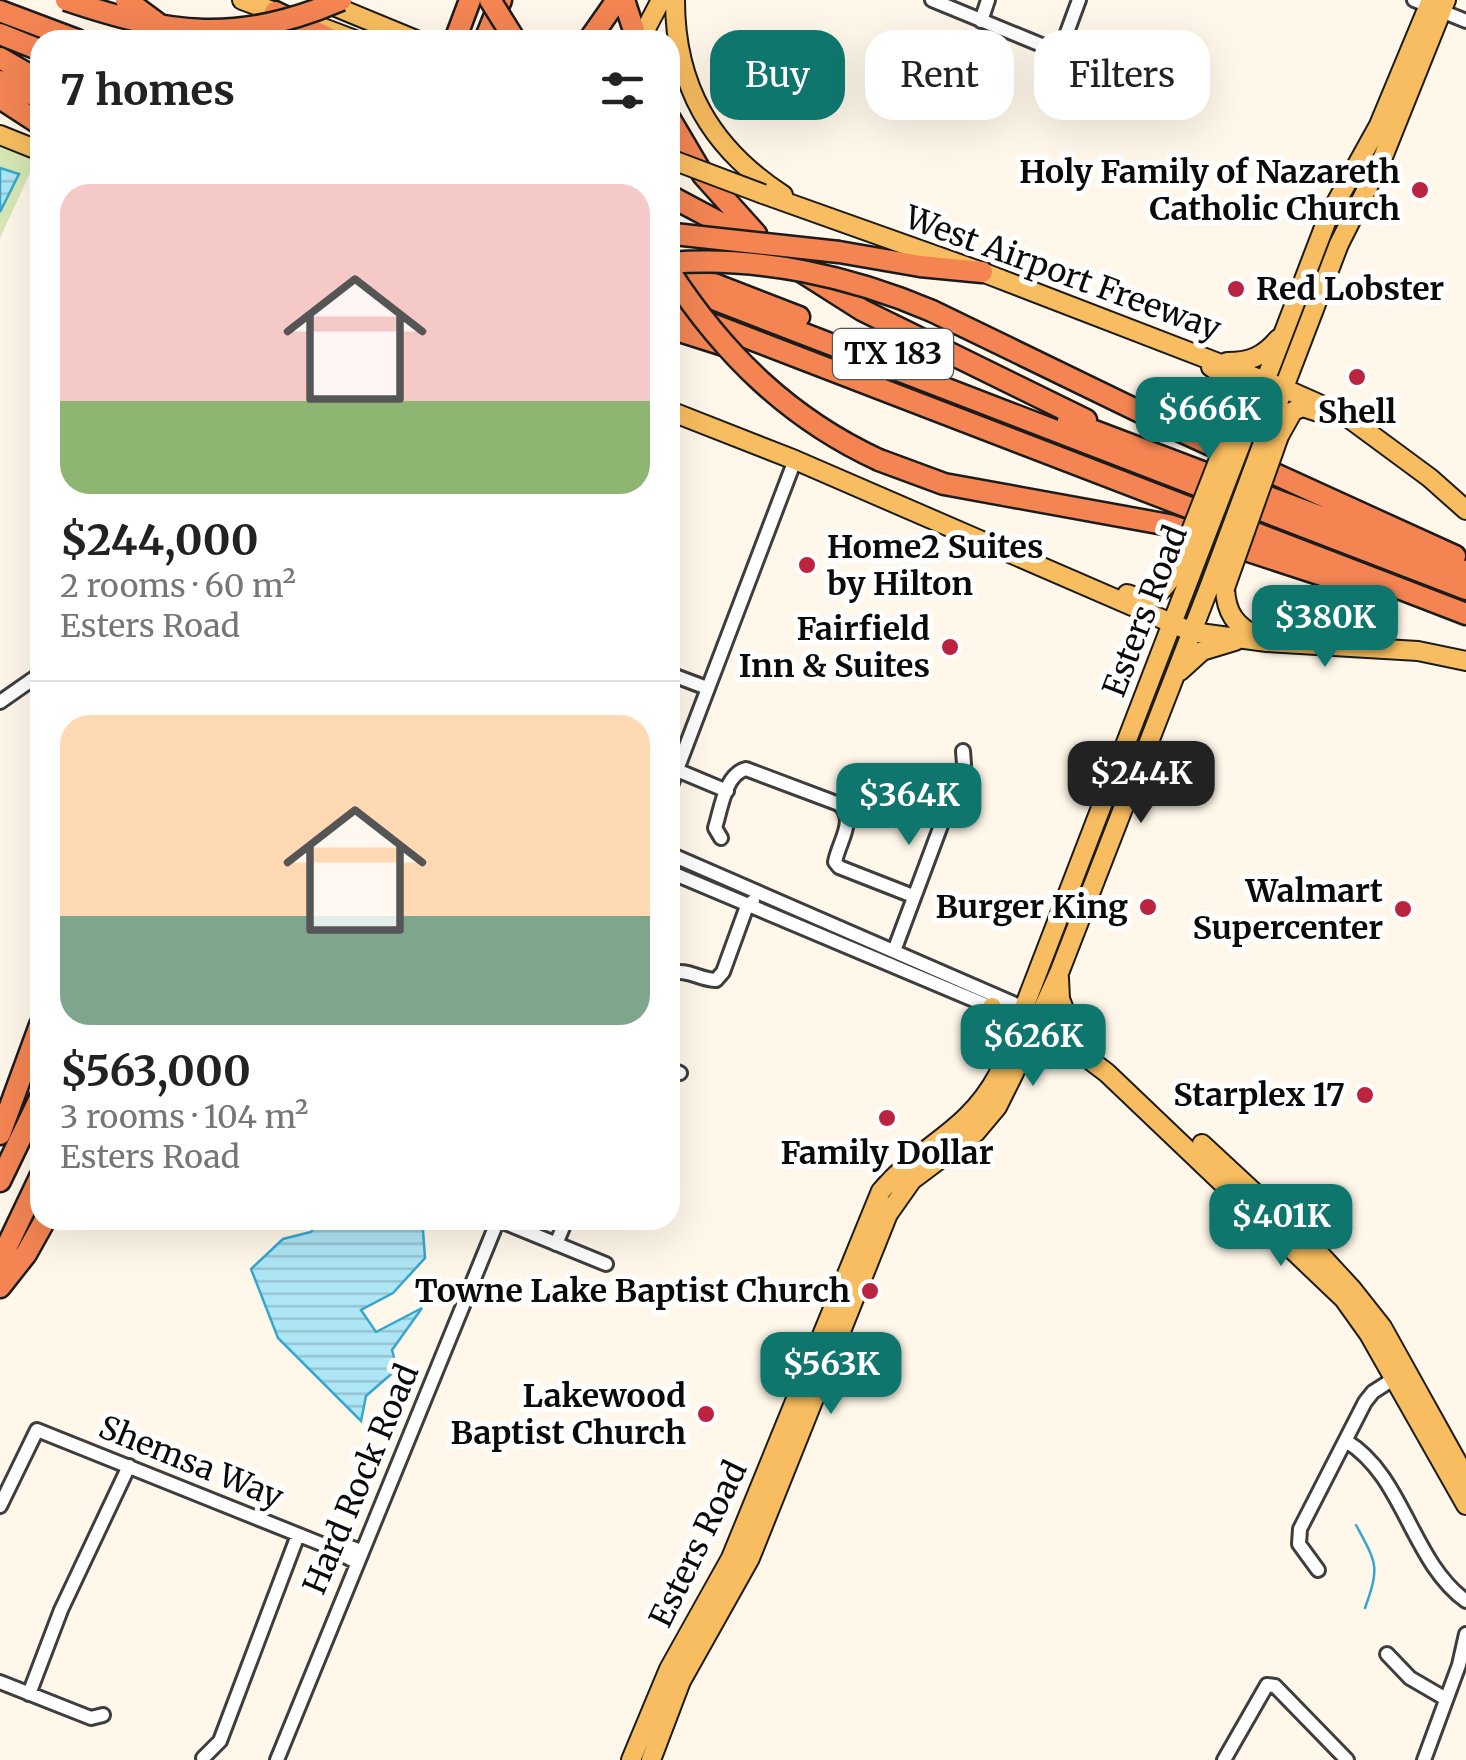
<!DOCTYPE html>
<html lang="en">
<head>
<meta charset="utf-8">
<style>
  body { margin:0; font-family:Merriweather,serif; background:#f2f2f2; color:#222; height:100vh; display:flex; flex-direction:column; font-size:38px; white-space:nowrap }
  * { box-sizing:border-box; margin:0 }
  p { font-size:32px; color:#767676 }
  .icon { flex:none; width:55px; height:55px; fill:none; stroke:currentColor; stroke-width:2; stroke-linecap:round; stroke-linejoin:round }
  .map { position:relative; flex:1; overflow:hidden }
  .details { position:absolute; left:30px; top:30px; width:650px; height:1200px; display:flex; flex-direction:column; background:#fff; border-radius:30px; box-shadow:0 10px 40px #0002 }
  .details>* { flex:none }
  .guide { position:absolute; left:710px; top:30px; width:605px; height:90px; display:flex; gap:20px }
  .price { position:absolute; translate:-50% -85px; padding:0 22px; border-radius:20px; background:#0f766e; color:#fff; font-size:32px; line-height:65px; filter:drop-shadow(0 2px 5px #0008) }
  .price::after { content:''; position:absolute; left:50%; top:60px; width:30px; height:22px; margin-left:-15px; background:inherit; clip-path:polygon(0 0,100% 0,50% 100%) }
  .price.on { background:#222; color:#fff }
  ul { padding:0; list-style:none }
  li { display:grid; align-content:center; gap:20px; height:530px; padding:0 30px }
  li+li { border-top:2px solid #e0e0e0 }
  li span { display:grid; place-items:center; height:310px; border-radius:30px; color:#555 }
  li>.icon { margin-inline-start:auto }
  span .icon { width:180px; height:180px; fill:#fffc; stroke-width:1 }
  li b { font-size:42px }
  h2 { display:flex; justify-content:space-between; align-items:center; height:120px; padding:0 30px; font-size:42px }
  .chip { padding:0 35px; border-radius:30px; background:#fff; box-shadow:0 10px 40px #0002; font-size:35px; line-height:90px }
  .chip.on { background:#0f766e; color:#fff }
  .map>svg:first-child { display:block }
</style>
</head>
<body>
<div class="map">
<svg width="1466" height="1760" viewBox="0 0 1466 1760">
  <defs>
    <pattern id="water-rules" width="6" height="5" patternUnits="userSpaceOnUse" patternTransform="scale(2.5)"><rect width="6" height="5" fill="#afe6f6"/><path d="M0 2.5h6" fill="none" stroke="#95c4d2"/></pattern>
  </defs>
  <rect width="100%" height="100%" fill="#fff8ea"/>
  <!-- grass -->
  <path fill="#d7e8b4" d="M0,145L36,160L0,238Z"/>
  <!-- water -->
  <path fill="url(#water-rules)" stroke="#36a6cd" stroke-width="2.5" d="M0,168L19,174L0,212Z
    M320,1220H428L423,1230L425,1258L393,1293L361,1310L376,1332L422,1308L392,1350L397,1369L366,1396L361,1421L278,1338L251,1269L283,1239L311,1232Z"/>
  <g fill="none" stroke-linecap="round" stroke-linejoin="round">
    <!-- stream -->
    <path stroke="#36a6cd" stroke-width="2.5" d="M1356,1525C1377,1564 1380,1566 1365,1608"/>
    <!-- minor casing -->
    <g stroke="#3e3e3e" stroke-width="18">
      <path id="minor" d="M932,0L1056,51L1062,46L1079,0
        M1414,0L1466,21
        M981,21L988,0
        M670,674L707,688
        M0,702L40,674
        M672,768L727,791
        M670,788L795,460
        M721,838L715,828C721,809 725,774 746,769L839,804C857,820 839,841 835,862L839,867L913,896
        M670,854L1024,1008
        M670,872L1019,1019
        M894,951L964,764L963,751
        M670,974C685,967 700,980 716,980L723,972L747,906L753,901
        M670,1069L680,1073
        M498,1220L606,1264
        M556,1244L566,1220
        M1346,1441C1404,1476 1411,1561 1466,1601
        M0,1506L37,1430L324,1545L356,1562
        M324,1545L336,1542L361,1551
        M1318,1570L1299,1544L1300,1529L1365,1402L1373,1392L1398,1376
        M1387,1654L1410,1678L1446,1699
        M0,1682L91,1718L103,1715
        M29,1694L61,1610L129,1466
        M203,1758L220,1741L298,1535
        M277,1760L498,1220
        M1224,1760L1267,1685L1275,1686L1347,1760
        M1424,1760L1459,1665L1466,1634"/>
    </g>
    <!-- major casing -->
    <g stroke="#1c1c1c" stroke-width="22">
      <path id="major" d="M242,0L289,17
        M319,0L416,40
        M675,0C675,86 711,148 783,195
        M318,26L355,40
        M640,40L661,0
        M0,135L40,151
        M763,194L982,272L1283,388L1346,416L1430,478L1466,510
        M1227,362C1249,362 1263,357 1278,339
        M1211,367C1230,379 1239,390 1237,413
        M670,411L795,460L1192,632L1267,642L1418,651L1466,661
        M1251,418L1328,217L1379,125L1431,0
        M1270,424L1339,244L1383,157L1446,0
        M1279,436L1293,411L1303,407L1321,413
        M1225,588C1226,613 1235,625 1257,637
        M1127,594L1146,600C1160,594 1167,585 1175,572
        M1180,671L1202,651L1235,641
        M1059,978L1060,999L1074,1035
        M992,1007L1003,1032L1007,1054
        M1025,1021L1065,1041L1107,1073L1344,1299L1369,1334L1466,1505
        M1202,1144L1315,1249L1352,1289L1382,1327L1466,1478
        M631,1760L669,1669L731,1558L881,1191C920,1145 966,1134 998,1075L1191,574
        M651,1760L681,1681L750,1558L888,1214L912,1180L976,1132L997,1107L1013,1075L1059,973L1212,580"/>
    </g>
    <!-- highway casing -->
    <g stroke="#1c1c1c" stroke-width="25">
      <path id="highway" d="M624,0L637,40
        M0,11L77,40
        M275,12L332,40
        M0,34L40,50
        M455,40L470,0
        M485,40L501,0
        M589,40L617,0
        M0,58L40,81
        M0,81L40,98
        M0,98L40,124
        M670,119L703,175L756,234
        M670,196L747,237L862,310L1086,420
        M839,252L920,266L982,272
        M670,267L799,317
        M672,283L1466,589
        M670,308L1466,614
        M932,311L1167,425L1455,556
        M670,328L730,347
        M1068,421L1466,572
        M879,460L944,484L1169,525L1374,592
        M0,1134L40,1025
        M0,1181L40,1098
        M0,1261L40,1177
        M0,1287L26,1254L45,1220"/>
    </g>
    <!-- minor -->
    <use href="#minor" stroke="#fff" stroke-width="12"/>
    <!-- major -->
    <use href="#major" stroke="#f8bd60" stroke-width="18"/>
    <!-- highway -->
    <use href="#highway" stroke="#f48553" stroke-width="20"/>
    <!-- major-bridge casing -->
    <g stroke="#1c1c1c" stroke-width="22" stroke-linecap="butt">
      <path id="major-bridge" d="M670,159L763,194
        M1175,572L1237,413
        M1191,574L1251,418
        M1212,580L1270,424
        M1225,588L1279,436"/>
    </g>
    <!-- highway-bridge casing -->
    <g stroke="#1c1c1c" stroke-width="25" stroke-linecap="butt">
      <path id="highway-bridge" d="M66,0C170,35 238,45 341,0
        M126,0L160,25
        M490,0L515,40
        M674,234L839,252
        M670,263C759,256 850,276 932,311
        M670,272C724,355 790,419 879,460"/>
    </g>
    <!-- major-bridge -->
    <use href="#major-bridge" stroke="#f8bd60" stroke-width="18"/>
    <!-- highway-bridge -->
    <use href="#highway-bridge" stroke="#f48553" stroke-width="20"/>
  </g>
  <!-- markers -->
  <g fill="#ba2441" stroke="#fff" stroke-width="4">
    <circle cx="1420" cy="190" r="10"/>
    <circle cx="1236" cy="289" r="10"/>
    <circle cx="1357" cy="377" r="10"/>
    <circle cx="807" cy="565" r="10"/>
    <circle cx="950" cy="647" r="10"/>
    <circle cx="1148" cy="907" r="10"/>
    <circle cx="1403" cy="909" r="10"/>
    <circle cx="1365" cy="1095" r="10"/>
    <circle cx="887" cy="1118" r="10"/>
    <circle cx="870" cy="1291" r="10"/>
    <circle cx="706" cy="1414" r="10"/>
  </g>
  <g text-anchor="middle" stroke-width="10" stroke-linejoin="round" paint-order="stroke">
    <!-- shield labels -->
    <rect fill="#fff" stroke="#545454" stroke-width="2.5" x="833" y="329" width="120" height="50" rx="8"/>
    <g font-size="30" font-weight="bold" fill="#0b0b0b">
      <text x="893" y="364">TX 183</text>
    </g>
    <!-- poi labels -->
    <g font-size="32" font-weight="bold" fill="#0b0b0b" stroke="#fff" text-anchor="end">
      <text x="1400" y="183">Holy Family of Nazareth<tspan x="1400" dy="37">Catholic Church</tspan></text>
      <text x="1256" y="300" text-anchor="start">Red Lobster</text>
      <text x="1357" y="423" text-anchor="middle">Shell</text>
      <text x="827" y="558" text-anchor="start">Home2 Suites<tspan x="827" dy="37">by Hilton</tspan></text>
      <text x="930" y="640">Fairfield<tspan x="930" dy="37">Inn &amp; Suites</tspan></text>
      <text x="1383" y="902">Walmart<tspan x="1383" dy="37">Supercenter</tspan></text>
      <text x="1128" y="918">Burger King</text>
      <text x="1345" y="1106">Starplex 17</text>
      <text x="887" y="1164" text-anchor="middle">Family Dollar</text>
      <text x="850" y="1302">Towne Lake Baptist Church</text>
      <text x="686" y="1407">Lakewood<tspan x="686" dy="37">Baptist Church</tspan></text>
    </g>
    <!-- street labels -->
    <g font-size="32" fill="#0b0b0b" stroke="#fff">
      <text transform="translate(1063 273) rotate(20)" y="11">West Airport Freeway</text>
      <text transform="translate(1145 611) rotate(-69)" y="11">Esters Road</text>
      <text transform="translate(191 1462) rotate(22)" y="11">Shemsa Way</text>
      <text transform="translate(361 1479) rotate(-67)" y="11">Hard Rock Road</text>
      <text transform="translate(698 1544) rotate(-64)" y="11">Esters Road</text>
    </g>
  </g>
</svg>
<b class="price" style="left:1209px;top:462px">$666K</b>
<b class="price" style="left:1325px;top:670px">$380K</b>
<b class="price on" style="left:1141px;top:826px">$244K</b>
<b class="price" style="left:909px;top:848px">$364K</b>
<b class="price" style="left:1033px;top:1089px">$626K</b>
<b class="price" style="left:1281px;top:1269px">$401K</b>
<b class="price" style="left:831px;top:1417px">$563K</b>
<div class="guide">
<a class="chip on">Buy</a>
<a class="chip">Rent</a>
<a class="chip">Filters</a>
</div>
<section class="details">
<h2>7 homes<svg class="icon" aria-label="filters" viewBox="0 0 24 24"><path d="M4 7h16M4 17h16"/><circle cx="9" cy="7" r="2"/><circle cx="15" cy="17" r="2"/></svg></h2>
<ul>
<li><span style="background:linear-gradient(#f6c9c9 70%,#8fb573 0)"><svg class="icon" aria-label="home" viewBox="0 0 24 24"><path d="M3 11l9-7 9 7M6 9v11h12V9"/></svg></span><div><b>$244,000</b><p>2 rooms · 60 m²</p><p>Esters Road</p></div></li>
<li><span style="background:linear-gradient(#ffd9b3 65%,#7fa58c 0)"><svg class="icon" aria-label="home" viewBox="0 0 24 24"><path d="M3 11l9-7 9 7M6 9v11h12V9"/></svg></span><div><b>$563,000</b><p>3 rooms · 104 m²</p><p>Esters Road</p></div></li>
</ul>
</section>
</div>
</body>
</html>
